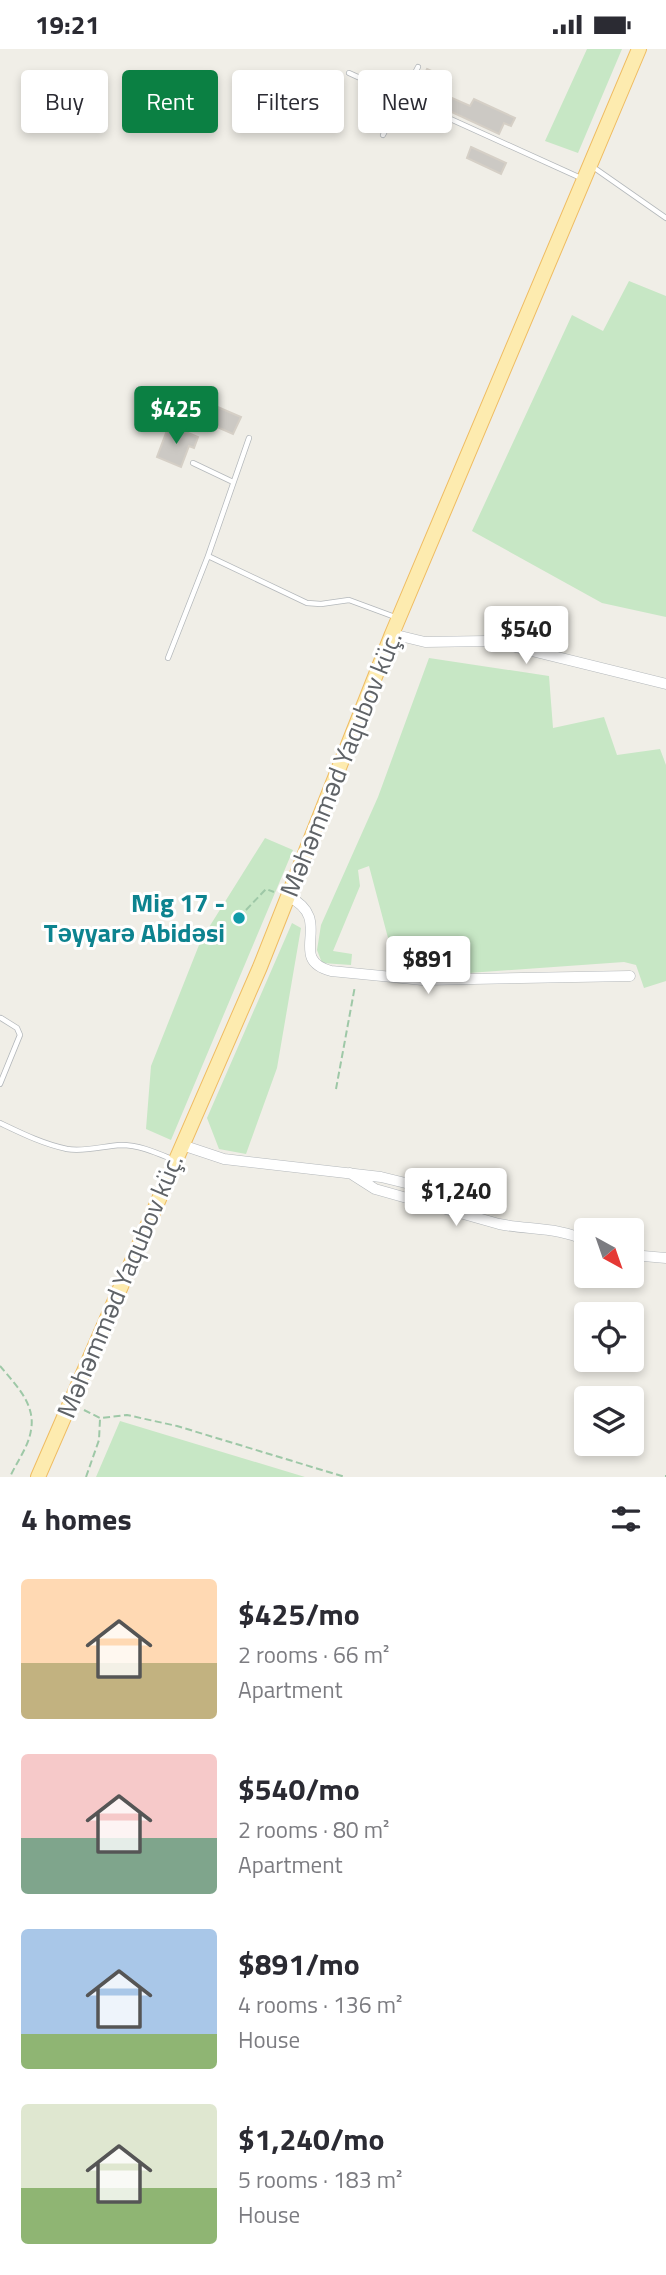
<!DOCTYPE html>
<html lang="en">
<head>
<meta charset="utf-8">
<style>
  body { margin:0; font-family:"Titillium Web",sans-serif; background:#f7f7f7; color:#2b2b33; height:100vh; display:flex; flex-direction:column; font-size:26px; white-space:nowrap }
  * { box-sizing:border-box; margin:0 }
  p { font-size:23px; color:#7c7c81 }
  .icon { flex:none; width:38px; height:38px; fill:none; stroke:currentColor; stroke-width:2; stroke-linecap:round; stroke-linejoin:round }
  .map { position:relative; height:1428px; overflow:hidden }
  .details { display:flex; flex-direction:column; background:#fff; flex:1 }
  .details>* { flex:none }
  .guide { position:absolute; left:21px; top:21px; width:625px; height:63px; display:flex; gap:14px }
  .needle { width:46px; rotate:140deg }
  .controls { position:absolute; left:574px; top:1169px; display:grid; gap:14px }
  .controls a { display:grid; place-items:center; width:70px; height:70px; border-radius:7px; background:#fff; box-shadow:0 4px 10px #0003; font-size:35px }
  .price { position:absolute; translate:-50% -60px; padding:0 16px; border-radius:7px; background:#fff; color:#222; font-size:23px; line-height:46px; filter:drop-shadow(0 2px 4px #0008) }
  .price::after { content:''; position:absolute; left:50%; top:42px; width:21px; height:16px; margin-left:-10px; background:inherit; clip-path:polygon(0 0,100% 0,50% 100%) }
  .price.current { background:#0b8043; color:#fff }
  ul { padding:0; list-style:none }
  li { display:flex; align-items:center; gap:21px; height:175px; padding:0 21px }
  li span { display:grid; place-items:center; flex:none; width:196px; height:140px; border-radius:7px; color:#555 }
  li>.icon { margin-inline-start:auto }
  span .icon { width:84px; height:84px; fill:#fffc; stroke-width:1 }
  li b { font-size:30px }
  h2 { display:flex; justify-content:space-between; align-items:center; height:84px; padding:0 21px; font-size:30px }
  .pill { padding:0 24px; border-radius:7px; background:#fff; box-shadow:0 4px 10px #0003; font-size:24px; line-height:63px }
  .pill.current { background:#0b8043; color:#fff }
  .status { display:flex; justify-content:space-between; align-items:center; height:49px; padding:0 35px; background:#fff; direction:ltr }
  .status svg { height:19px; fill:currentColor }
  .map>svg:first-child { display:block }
</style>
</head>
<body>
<div class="status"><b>19:21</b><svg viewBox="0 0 49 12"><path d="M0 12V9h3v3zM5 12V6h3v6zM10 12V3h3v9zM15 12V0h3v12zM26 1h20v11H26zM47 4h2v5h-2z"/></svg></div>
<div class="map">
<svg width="666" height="1428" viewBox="0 0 666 1428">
  <rect width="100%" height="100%" fill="#f0eee7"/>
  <!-- green -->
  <path fill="#c7e7c5" d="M587,0H622L578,104L545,92Z
    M629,232L666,247V568L602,554L472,482L572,266L603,282Z
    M429,609L549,627L553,679L604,668L617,706L660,700L666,716V932L644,939L636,916L624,913L441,926L397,923L369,817L358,821L360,837L333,902L352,905L351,916L322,914L317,901L321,876L378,748Z
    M265,789L293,801L171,1091L146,1080L151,1017L201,891Z
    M292,874L301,879L277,1019L246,1105L219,1100L207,1069Z
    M120,1372L305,1428H96Z"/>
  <!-- building -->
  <path fill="#ccc9c4" stroke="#d5cfc6" stroke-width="2" d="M427,20L451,31L445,46L470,57L474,50L515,69L511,77L504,74L499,85L415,46Z
    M471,98L506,114L501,125L467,109Z
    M178,341L241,368L233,385L171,358Z
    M169,376L198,388L194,399L189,397L181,418L157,408Z"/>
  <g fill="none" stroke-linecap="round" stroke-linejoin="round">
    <!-- service casing -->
    <g stroke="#b4b8bb" stroke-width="6">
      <path id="service" d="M349,24L583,130
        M383,86L418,18
        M593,118L666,169
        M249,389L208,507L307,554L321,555L349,551L395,568
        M193,414L233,433
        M168,609L208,507
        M0,1035L20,986L17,979L1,969
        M0,1074C21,1084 43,1095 67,1100C85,1103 103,1097 121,1096C140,1096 157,1104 174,1111"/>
    </g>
    <!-- minor casing -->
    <g stroke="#b4b8bb" stroke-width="11">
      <path id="minor" d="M392,585L425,593L487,592L504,595L666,635
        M289,848C336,871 285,910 331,922L423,931L630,927
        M182,1096L224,1110L381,1128L499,1157
        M350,1124L375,1140L499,1175C527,1181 561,1178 586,1192
        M632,1206L666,1209"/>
    </g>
    <!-- primary casing -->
    <g stroke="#efbc62" stroke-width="16">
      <path id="primary" d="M38,1428L260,918L392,585L639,0"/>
    </g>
    <!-- path -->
    <path stroke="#9ec8a7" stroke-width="2" stroke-dasharray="7 3.5" stroke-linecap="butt" d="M246,861L266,840L274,843
      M336,1040L355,937
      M0,1317C15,1335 36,1355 31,1381C29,1397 16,1414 10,1428
      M84,1361L100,1369L127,1366L177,1377L345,1428
      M86,1428L99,1391L100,1370
      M666,1428V1426"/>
    <!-- service -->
    <use href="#service" stroke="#fff" stroke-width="4.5"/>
    <!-- minor -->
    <use href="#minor" stroke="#fff" stroke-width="10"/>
    <!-- primary -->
    <use href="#primary" stroke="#fdebaf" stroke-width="14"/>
  </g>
  <!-- markers -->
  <circle fill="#0f9aa8" stroke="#fff" stroke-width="2.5" cx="239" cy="869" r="7"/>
  <g text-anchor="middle" stroke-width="6" stroke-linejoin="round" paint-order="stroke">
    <!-- street labels -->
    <g font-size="26" fill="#5f6367" stroke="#fff">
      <text transform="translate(341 715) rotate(-68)" y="9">Məhəmməd Yaqubov küç.</text>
      <text transform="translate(120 1237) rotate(-67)" y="9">Məhəmməd Yaqubov küç.</text>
    </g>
    <!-- culture labels -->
    <g font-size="26" font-weight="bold" fill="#0d838f" stroke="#fff" text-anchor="end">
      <text x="225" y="863">Mig 17 -<tspan x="225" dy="30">Təyyarə Abidəsi</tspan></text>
    </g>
  </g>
</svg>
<div class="controls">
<a><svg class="needle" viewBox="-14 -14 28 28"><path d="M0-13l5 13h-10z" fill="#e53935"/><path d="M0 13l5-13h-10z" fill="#7c7c81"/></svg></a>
<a><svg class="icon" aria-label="locate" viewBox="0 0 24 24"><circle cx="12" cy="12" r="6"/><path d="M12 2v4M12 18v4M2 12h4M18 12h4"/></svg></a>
<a><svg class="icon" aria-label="layers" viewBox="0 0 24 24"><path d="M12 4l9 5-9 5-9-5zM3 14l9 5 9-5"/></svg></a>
</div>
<b class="price current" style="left:176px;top:397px">$425</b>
<b class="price" style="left:526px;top:617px">$540</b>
<b class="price" style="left:428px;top:947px">$891</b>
<b class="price" style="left:456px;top:1179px">$1,240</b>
<div class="guide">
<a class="pill">Buy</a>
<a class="pill current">Rent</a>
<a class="pill">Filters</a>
<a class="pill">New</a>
</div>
</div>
<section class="details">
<h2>4 homes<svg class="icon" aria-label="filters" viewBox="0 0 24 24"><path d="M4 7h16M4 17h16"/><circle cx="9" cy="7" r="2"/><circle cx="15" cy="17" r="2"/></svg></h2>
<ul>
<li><span style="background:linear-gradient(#ffd9b3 60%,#c2b280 0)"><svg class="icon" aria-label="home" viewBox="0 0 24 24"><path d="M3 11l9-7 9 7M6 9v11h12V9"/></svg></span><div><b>$425/mo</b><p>2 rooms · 66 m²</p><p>Apartment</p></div></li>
<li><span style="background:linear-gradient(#f6c9c9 60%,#7fa58c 0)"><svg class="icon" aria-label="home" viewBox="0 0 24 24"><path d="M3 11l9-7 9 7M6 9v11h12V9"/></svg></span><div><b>$540/mo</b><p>2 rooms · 80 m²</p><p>Apartment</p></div></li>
<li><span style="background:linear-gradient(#a9c7e8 75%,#8fb573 0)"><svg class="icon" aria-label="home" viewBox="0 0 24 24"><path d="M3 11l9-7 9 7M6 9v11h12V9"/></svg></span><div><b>$891/mo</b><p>4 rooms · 136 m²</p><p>House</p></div></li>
<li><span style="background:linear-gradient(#dfe7d0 60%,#8fb573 0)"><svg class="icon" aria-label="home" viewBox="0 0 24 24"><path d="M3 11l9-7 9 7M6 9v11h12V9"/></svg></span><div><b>$1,240/mo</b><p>5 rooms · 183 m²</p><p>House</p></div></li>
</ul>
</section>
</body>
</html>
